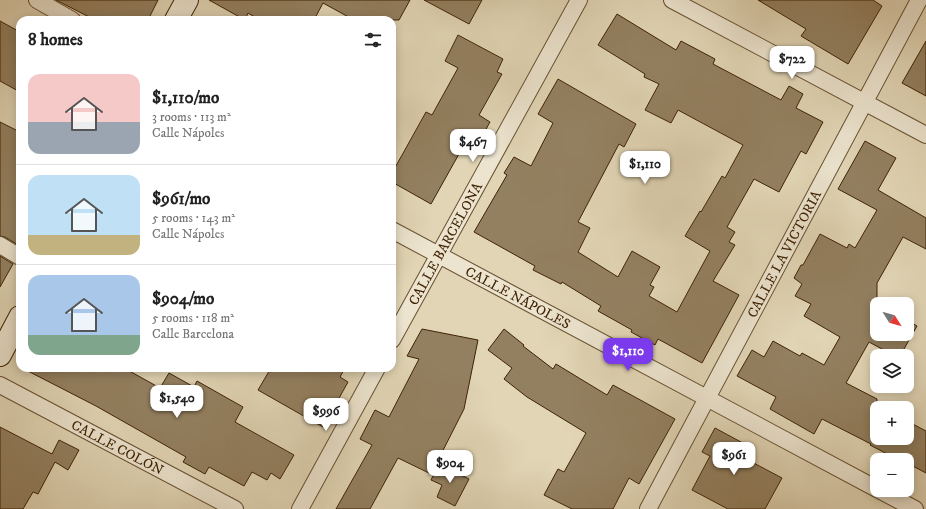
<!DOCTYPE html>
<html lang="en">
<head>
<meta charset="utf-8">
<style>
  body { margin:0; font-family:"IM FELL DW Pica",serif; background:#f2f2f2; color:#222; height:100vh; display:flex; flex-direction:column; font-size:15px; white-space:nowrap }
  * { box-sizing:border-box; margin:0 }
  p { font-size:13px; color:#767676 }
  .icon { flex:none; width:22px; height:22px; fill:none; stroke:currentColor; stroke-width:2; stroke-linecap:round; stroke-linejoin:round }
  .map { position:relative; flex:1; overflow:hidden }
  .details { position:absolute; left:16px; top:16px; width:380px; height:356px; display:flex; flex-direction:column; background:#fff; border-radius:12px; box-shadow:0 2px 10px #0003 }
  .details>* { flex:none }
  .needle { width:26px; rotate:127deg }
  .fabs { position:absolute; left:870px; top:297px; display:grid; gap:8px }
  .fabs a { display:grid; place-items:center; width:44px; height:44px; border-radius:8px; background:#fff; box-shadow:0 2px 10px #0003; font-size:20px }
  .price { position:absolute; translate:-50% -34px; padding:0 9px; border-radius:8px; background:#fff; color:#222; font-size:13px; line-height:26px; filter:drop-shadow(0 1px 2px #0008) }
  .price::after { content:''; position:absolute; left:50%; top:24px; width:12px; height:9px; margin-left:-6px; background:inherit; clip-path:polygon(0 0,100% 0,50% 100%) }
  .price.on { background:#7c3aed; color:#fff }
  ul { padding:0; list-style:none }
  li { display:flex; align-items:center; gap:12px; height:100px; padding:0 12px }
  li+li { border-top:1px solid #e0e0e0 }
  li span { display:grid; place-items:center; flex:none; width:112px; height:80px; border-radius:12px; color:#555 }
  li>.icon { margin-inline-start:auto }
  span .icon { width:48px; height:48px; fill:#fffc; stroke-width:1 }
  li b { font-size:17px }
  h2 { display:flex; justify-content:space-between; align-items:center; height:48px; padding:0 12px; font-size:17px }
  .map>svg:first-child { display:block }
</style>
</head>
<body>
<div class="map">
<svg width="926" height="509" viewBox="0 0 926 509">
  <rect width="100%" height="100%" fill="#e1d5b5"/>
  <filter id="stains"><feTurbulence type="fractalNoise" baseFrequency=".005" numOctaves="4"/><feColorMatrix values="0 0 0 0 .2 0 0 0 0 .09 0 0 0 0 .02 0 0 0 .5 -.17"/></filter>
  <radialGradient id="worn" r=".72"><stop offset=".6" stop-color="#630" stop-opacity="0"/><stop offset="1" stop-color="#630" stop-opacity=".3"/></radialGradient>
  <!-- building -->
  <path fill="#938060" stroke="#3e2304" d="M56,0H158L148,20H95Z
    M209,0H410L399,20H354L323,3L314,20H260L248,13L245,20Z
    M424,0H482L469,24Z
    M758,0H873L882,6L848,64L801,36L806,29Z
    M617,14L676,50L681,41L715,59L713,64L781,100L789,86L803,94L796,108L823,122L806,154L801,151L779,192L754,179L727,227L735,232L729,242L735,245L713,281L739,295L702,363L658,339L655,345L631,332L632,330L598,311L601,306L562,282L561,284L533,270L535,266L474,232L507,175L504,173L514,157L531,166L553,123L538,114L558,79L636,124L624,147L619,144L578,222L590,228L578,252L618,277L632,251L660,267L650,285L654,287L649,296L677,312L710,251L685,236L700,211L701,212L722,176L725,178L743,145L678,110L671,123L645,110L659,84L644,77L645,74L598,45Z
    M0,21L20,32V92L0,81Z
    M458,35L503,59L497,72L502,74L479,115L490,122L479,142L469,136L431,204L392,182V173L426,112L432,115L458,68L445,61Z
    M926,41V96L902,83Z
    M0,122L20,132V246L5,237L0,236Z
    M865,141L896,158L878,190L926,218V249L903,237L877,283V334H907V320L917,326L900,356H895L869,342L846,383L877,399V405L883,408H877V438H907V421L926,431V473L907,463V460H902L896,457L895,458L870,445L871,444L822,419L814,434L770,409L776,397L737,376L752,350L764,357L773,341L800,356L802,353L824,365L840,337L804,316L811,304L795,296L802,284L794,278L801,265H803L820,234L847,248L849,244L855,248L877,210L838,189Z
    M0,256L13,264L0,287Z
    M422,329L478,340L464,409L431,474L398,458L370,509H336L372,445L360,439L375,410L389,417L419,359L407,356Z
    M504,329L524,345L523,346L553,369L556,364L607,395L613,385L675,419L639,484L629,478L613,509H572L544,495L558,469L564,472L586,433L527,397L504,379L512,368L488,350Z
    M22,368H124L160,388L169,373L194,387L197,381L243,407L235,422L294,455L280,479L271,473L267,480L252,472L244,486L209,467L205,474L183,462L186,457L96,406Z
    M271,368H345L340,377L348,382L323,427L258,390Z
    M0,427L52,454L59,440L79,450L68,470L55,462L38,494L33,492L23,509H0Z
    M715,428L754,449L748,460L782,478L765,509H728L692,490L710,456L702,452Z
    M439,464L469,479L455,506L437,497L442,485L431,480Z"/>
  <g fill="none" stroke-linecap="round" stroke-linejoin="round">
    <!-- street casing -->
    <g stroke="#675030" stroke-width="18">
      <g id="street">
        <path d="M37,0L72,20"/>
        <path d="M672,0L926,135"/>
        <path id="s1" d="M392,230L877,489"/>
        <path d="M0,245L20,257"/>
        <path id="s2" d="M392,340L579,0"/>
        <path id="s3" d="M0,385L235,509"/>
        <path d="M879,490L915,509"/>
        <path d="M300,509L377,368"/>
        <path id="s4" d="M648,509L919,0"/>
      </g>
    </g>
    <!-- secondary casing -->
    <g stroke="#3e2304" stroke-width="24">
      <path id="secondary" d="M176,20L187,0
        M0,355L20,317"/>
    </g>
    <!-- street -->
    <use href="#street" stroke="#ece4cf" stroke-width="16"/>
    <!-- secondary -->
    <use href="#secondary" stroke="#ece4cf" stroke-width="22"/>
  </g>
  <g text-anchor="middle" stroke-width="4" stroke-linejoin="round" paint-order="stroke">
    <!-- street labels -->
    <g font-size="14" fill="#3e2304" stroke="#ece4cf">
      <text dy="5" stroke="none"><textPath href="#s2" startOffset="110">CALLE BARCELONA</textPath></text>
      <text dy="5" stroke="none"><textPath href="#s4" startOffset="289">CALLE LA VICTORIA</textPath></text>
      <text dy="5" stroke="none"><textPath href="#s1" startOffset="143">CALLE NÁPOLES</textPath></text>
      <text dy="5" stroke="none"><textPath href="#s3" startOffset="133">CALLE COLÓN</textPath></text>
    </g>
  </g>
  <rect width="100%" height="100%" filter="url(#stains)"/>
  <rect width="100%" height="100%" fill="url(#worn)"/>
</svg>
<div class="fabs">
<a><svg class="needle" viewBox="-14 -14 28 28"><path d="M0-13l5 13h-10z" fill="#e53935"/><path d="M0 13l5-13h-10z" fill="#767676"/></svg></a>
<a><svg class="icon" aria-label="layers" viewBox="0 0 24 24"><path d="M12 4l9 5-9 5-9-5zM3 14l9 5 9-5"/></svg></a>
<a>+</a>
<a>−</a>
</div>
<b class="price" style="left:792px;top:80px">$722</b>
<b class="price" style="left:473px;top:163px">$467</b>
<b class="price" style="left:645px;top:185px">$1,110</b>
<b class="price on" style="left:628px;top:372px">$1,110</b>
<b class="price" style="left:177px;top:419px">$1,540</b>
<b class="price" style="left:326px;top:432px">$996</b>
<b class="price" style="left:734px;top:476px">$961</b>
<b class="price" style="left:450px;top:484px">$904</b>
<section class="details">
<h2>8 homes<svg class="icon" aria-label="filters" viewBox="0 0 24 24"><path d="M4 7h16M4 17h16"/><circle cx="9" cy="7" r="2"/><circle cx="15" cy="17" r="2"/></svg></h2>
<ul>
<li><span style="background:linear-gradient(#f6c9c9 60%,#9aa5b1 0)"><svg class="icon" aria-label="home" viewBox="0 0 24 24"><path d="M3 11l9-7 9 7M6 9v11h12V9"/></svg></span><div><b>$1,110/mo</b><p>3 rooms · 113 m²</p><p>Calle Nápoles</p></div></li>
<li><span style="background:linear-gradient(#bfe0f5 75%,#c2b280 0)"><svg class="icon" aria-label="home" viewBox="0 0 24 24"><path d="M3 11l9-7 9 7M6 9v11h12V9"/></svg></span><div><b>$961/mo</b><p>5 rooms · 143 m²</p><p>Calle Nápoles</p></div></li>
<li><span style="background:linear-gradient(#a9c7e8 75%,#7fa58c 0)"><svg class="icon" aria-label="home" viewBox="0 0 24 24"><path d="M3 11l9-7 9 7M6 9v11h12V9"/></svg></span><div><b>$904/mo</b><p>5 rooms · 118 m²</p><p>Calle Barcelona</p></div></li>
</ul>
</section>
</div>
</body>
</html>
